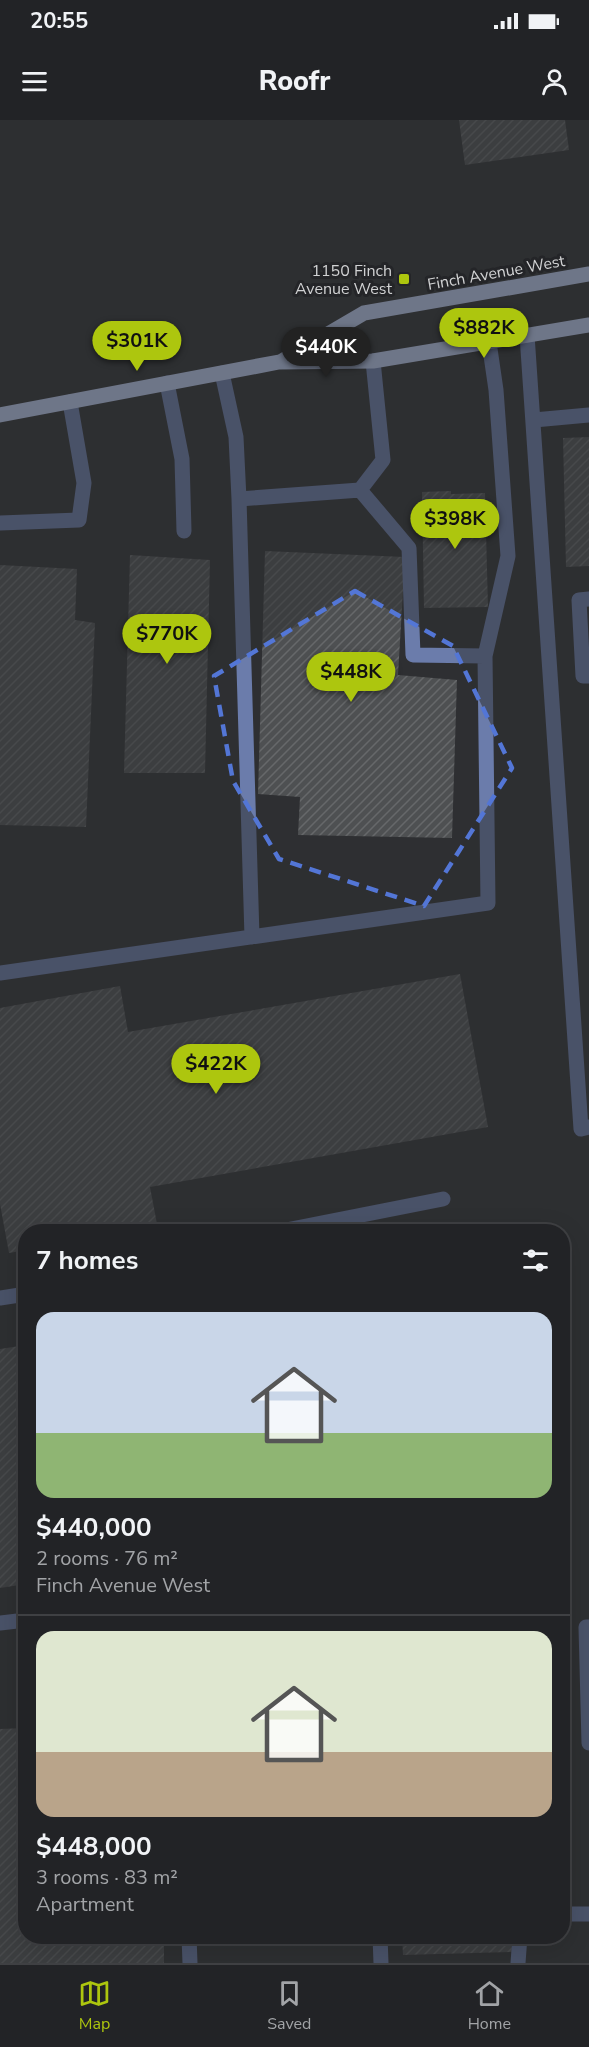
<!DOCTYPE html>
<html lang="en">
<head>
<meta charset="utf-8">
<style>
  body { margin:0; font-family:"Nunito Sans",sans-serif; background:#2e2f32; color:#f1f3f6; height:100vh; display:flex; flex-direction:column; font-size:22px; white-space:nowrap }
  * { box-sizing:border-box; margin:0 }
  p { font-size:20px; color:#a2a4a7 }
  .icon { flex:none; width:33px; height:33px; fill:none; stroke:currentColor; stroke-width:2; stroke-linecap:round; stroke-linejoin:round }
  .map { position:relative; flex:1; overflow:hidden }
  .sheet { position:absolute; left:18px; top:1104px; width:552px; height:720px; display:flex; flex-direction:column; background:#222326; border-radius:24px; box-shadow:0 6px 24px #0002,0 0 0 2px #3f4043 }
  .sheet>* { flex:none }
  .price { position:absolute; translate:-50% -51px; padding:0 14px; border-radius:21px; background:#adc60e; color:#111; font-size:20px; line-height:39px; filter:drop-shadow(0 2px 3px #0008) }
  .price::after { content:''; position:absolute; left:50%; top:36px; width:18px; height:14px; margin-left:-9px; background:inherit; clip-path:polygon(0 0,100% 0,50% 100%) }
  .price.active { background:#222; color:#fff }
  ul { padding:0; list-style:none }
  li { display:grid; align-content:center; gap:12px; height:318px; padding:0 18px }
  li+li { border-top:2px solid #3f4043 }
  li span { display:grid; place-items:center; height:186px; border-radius:18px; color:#555 }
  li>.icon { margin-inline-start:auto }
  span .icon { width:108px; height:108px; fill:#fffc; stroke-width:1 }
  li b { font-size:26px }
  h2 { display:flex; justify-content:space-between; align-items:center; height:72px; padding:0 18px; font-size:26px }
  .status { display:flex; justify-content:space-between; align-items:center; height:42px; padding:0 30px; background:#222326; direction:ltr }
  .status svg { height:16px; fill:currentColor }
  header { display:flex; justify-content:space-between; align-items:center; height:78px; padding:0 18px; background:#222326; font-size:27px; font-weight:800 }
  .tabs { display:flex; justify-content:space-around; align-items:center; height:84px; border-top:2px solid #3f4043; background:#222326; font-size:16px; color:#a2a4a7 }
  .tabs a { display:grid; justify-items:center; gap:3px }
  .tabs .active { color:#adc60e }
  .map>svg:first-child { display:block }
</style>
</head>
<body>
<div class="status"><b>20:55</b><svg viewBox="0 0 49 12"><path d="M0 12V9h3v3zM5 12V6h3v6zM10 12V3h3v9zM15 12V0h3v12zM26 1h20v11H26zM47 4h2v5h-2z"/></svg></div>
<header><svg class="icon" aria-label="menu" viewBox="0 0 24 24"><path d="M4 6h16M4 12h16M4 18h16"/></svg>Roofr<svg class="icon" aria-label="person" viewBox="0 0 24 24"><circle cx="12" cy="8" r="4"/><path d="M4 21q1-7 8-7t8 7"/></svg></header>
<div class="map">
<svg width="589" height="1843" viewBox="0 0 589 1843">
  <defs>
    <pattern id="building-hatch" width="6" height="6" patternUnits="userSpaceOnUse" patternTransform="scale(1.5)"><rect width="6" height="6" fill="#4e5052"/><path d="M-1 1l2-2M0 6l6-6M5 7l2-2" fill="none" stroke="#66686a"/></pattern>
  </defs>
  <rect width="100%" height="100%" fill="#2e2f32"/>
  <!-- building -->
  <path fill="url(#building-hatch)" d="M459,0H565L569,30L465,45Z
    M589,317V446L566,447L563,318Z
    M451,371V374L485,373L488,487L424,488L422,372Z
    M265,431L405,437L398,555L457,560L452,718L298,715L300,677L258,674Z
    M130,435L210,440L205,653H124Z
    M0,445L77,449L75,500L95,503L86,707L0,705Z
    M460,854L488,1007L150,1067L157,1104L121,1112H26V1130L9,1133L0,1084V888L120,866L128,912Z
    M26,1225V1464L0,1468V1229Z
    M26,1608V1816H164V1843H0V1609Z
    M402,1816H511L512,1832L403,1835Z"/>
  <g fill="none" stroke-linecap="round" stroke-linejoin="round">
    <!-- minor -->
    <path stroke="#6b7cab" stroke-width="15" d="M527,215L581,1009L589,1007
      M222,253L236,317L239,379L360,370L383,340L373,241
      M167,263L182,339L184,411
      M534,300L589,295
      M360,370L409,428L413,535L485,536
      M239,379L252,817
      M0,403L79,400L84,363L70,282
      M589,479L579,480L583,556H589
      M0,853L488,783L485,536L508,436L496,270L489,222
      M276,1112L443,1079
      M0,1178L26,1174
      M0,1503L26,1500
      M589,1507H586L589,1623
      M562,1794H589
      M189,1816L190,1843
      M380,1816L381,1843
      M518,1843L520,1816"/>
    <!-- major -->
    <path stroke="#bdccf2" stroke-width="15" d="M282,241L364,193L589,154
      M0,295L279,242L373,241L589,205"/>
  </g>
  <!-- marked area -->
  <path d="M0 0H589V1843H0ZM355,471L453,526L512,648L424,786L279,739L233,661L214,556Z" fill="#2e2f32" fill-opacity=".55" fill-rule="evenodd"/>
  <path fill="none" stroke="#5376d6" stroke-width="4.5" stroke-dasharray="12 8" stroke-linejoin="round" d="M355,471L453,526L512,648L424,786L279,739L233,661L214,556Z"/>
  <!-- markers -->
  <rect fill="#adc60e" stroke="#242528" stroke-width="2" x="398" y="153" width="12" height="12" rx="3"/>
  <g text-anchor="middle" stroke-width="6" stroke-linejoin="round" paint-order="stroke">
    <!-- poi labels -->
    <g font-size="16" fill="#d1d2d3" stroke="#242528" text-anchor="end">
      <text x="392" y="156">1150 Finch<tspan x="392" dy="18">Avenue West</tspan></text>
    </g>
    <!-- street labels -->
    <g font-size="16" fill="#d1d2d3" stroke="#242528">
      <text transform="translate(496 152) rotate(-10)" y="6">Finch Avenue West</text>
    </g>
  </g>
</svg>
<b class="price" style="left:484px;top:239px">$882K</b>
<b class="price" style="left:137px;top:252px">$301K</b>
<b class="price active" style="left:326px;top:258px">$440K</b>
<b class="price" style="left:455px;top:430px">$398K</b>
<b class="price" style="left:167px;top:545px">$770K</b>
<b class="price" style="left:351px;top:583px">$448K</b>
<b class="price" style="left:216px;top:975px">$422K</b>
<section class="sheet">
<h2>7 homes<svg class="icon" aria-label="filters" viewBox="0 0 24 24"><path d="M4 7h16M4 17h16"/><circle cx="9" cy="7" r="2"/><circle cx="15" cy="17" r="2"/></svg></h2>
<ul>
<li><span style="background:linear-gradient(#c9d6e8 65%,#8fb573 0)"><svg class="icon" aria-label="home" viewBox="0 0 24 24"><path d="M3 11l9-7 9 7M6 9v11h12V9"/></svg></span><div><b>$440,000</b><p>2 rooms · 76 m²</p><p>Finch Avenue West</p></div></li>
<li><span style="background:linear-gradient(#dfe7d0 65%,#b9a48a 0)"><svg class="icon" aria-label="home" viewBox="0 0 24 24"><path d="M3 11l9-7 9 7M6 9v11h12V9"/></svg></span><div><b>$448,000</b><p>3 rooms · 83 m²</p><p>Apartment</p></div></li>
</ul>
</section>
</div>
<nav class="tabs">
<a class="active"><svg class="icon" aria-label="map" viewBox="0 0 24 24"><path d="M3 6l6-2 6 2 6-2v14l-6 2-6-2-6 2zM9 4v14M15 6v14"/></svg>Map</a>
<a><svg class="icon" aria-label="saved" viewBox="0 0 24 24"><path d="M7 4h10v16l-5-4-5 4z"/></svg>Saved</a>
<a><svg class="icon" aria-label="home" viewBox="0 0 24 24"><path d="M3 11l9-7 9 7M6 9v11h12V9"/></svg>Home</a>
</nav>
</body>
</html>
